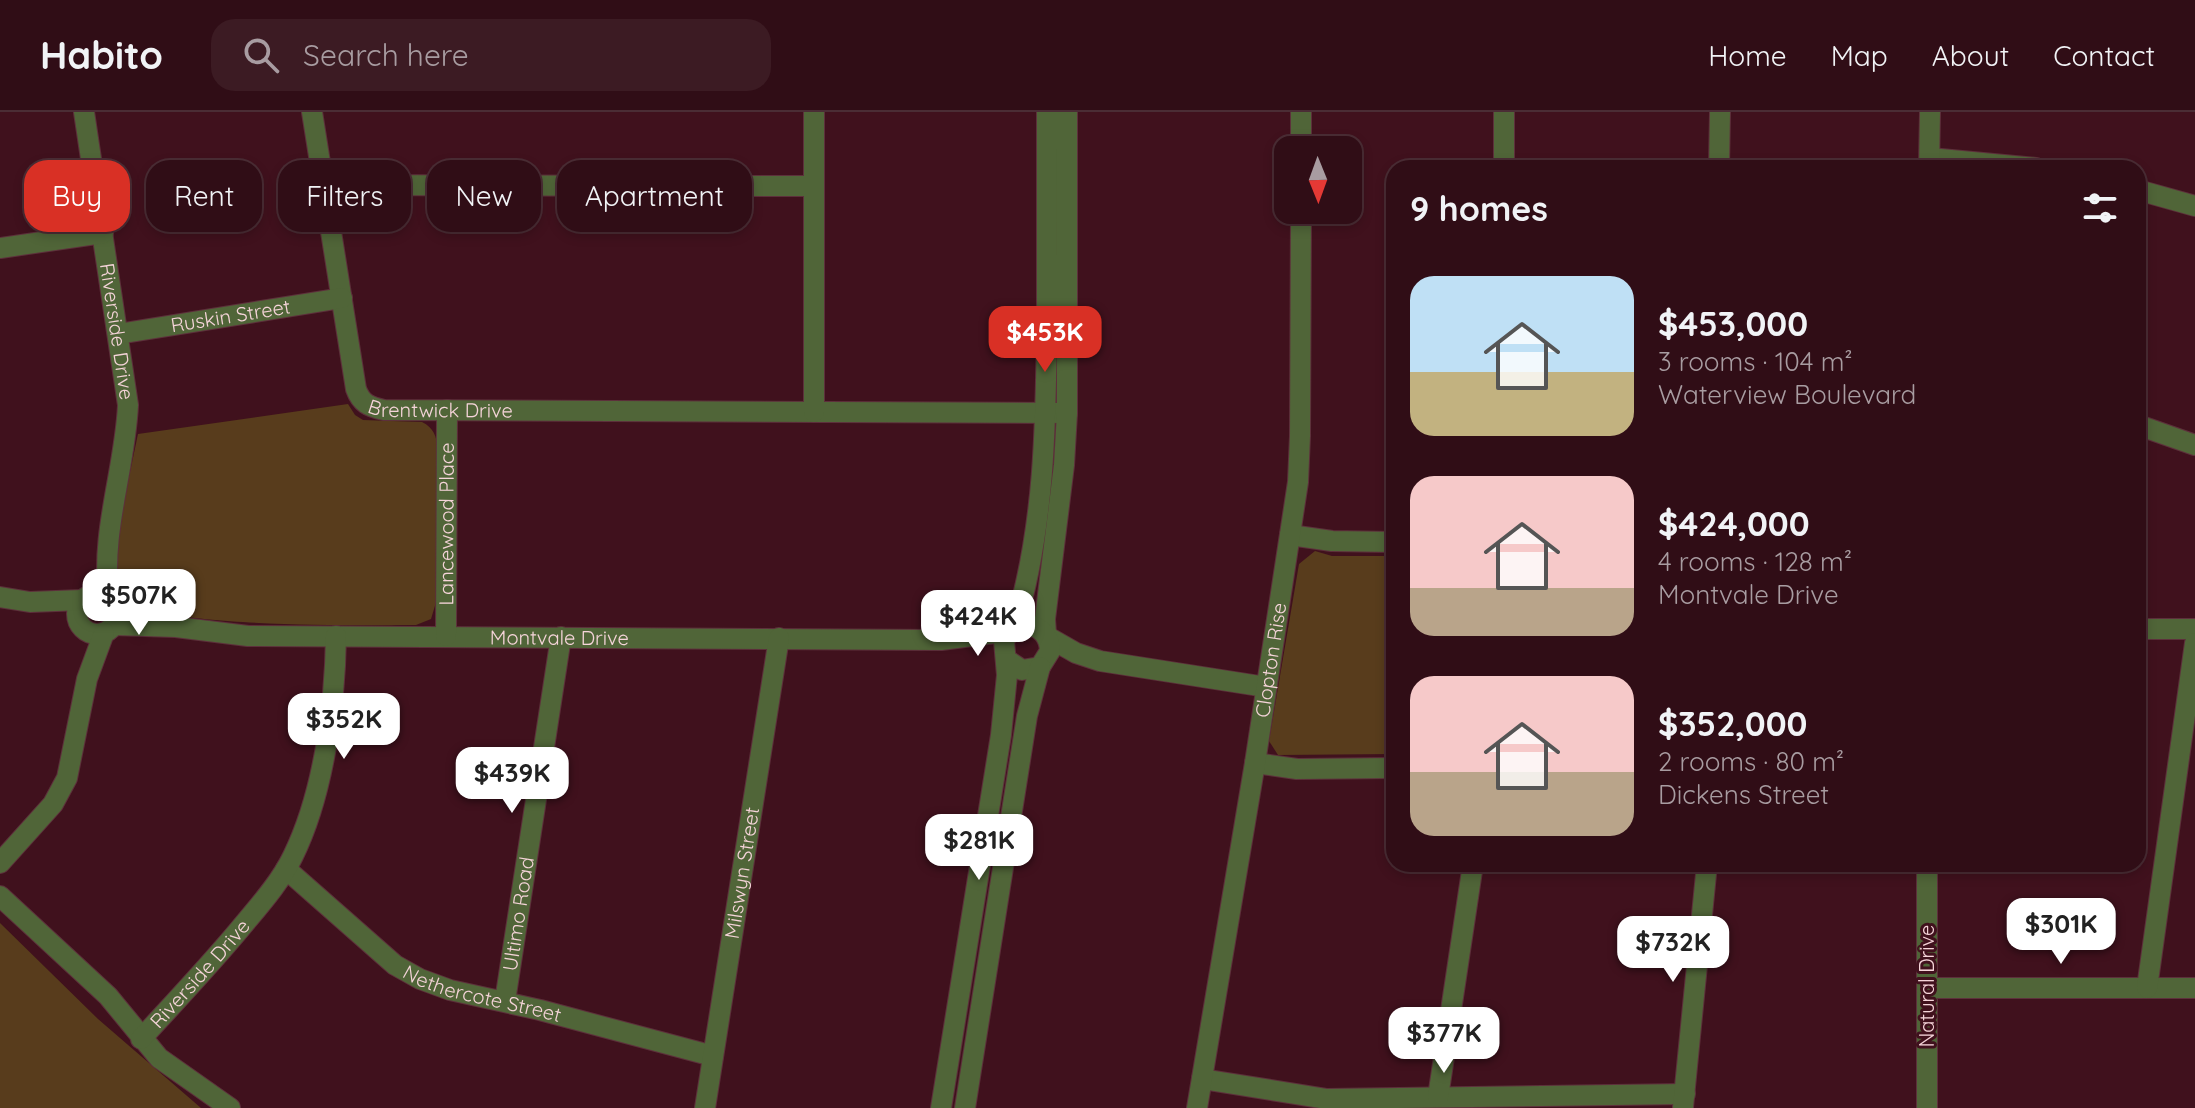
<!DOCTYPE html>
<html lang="en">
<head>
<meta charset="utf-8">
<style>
  body { margin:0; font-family:Quicksand,sans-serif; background:#3c1b23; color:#f1f3f6; height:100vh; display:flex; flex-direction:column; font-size:30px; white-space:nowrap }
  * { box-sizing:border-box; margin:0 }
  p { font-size:26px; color:#a89ca1 }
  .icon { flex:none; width:44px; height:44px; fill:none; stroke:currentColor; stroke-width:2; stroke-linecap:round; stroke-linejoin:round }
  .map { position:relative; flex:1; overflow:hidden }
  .details { position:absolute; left:1386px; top:48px; width:760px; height:712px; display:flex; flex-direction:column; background:#300d16; border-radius:24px; box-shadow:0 4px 12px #0003,0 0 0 2px #4b2d35 }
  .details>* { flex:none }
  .hud { position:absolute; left:24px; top:48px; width:760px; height:72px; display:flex; gap:16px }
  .needle { width:52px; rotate:179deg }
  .fabs { position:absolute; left:1274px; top:24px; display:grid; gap:16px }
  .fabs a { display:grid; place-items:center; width:88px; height:88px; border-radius:16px; background:#300d16; box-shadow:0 4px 12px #0003,0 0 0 2px #4b2d35; font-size:40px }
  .price { position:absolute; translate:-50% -68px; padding:0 18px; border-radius:16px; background:#fff; color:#222; font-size:26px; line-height:52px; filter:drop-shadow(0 2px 4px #0008) }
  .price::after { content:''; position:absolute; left:50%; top:48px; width:24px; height:18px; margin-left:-12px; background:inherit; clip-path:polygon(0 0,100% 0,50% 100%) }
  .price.selected { background:#d93025; color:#fff }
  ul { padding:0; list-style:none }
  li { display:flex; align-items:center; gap:24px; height:200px; padding:0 24px }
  li span { display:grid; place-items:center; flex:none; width:224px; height:160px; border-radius:24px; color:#555 }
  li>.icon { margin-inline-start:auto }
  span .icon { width:96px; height:96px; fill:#fffc; stroke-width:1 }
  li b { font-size:34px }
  h2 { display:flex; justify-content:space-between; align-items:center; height:96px; padding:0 24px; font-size:34px }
  .chip { padding:0 28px; border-radius:24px; background:#300d16; box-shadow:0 4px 12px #0003,0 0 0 2px #4b2d35; font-size:28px; line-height:72px }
  .chip.selected { background:#d93025; color:#fff }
  header { display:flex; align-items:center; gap:48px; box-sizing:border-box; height:112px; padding:0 40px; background:#300d16; border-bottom:2px solid #4b2d35 }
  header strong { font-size:38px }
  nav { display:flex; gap:44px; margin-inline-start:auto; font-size:28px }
  .search { width:560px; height:72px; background:#3c1b23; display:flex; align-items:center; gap:20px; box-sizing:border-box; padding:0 28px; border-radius:24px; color:#a89ca1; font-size:30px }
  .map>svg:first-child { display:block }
</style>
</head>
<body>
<header>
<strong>Habito</strong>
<div class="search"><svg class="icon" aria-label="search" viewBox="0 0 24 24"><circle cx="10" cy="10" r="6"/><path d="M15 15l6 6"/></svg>Search here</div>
<nav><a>Home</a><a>Map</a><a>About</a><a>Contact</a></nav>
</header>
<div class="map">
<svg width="2195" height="996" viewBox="0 0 2195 996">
  <rect width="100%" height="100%" fill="#40111d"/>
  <!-- green -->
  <path fill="#583c1c" d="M348,292L355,303L363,308L422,310C434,316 436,324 438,336L437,487L431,507L416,513C374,513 129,518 116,480C108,456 132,352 138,322Z
    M1315,439L1332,444H1394V642L1278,643L1269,629L1299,452Z
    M0,811L98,907L201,996H0Z"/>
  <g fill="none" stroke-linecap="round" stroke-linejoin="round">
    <!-- minor casing -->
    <g stroke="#5d303b" stroke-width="22">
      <g id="minor">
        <path id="s1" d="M84,0L128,293C125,358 100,421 109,486"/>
        <path id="s2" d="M312,0L356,277C361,291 369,295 384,298L1067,301"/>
        <path d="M1301,38V0"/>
        <path d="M1930,46L2036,56"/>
        <path d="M1504,56V0"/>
        <path d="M1719,56L1720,0"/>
        <path d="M1929,56L1930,0"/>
        <path d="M323,73L814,74"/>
        <path d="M2138,78L2195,94"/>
        <path d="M0,136L103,121"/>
        <path id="s3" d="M118,222L342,186"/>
        <path d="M814,300V0"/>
        <path d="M2138,313L2195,333"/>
        <path d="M1290,423L1332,429L1394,430"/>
        <circle cx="97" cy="502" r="20"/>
        <path d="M0,485L30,490L82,488"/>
        <path id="s4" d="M114,513L176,515L248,524L941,528L1011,519"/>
        <path d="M1014,516C1045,417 1046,310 1047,207C1047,138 1047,69 1047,0"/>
        <path d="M2138,517H2195"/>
        <path d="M1046,522L1045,507L1064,353L1067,301V0"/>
        <path id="s5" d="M446,524L447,298"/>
        <path d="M1048,525L1076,541L1100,549L1266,575"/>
        <path d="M1255,651L1297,657L1394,656"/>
        <path d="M0,751L53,692L67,666L87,567L104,521"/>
        <path d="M1927,752V996"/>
        <path id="s6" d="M286,757L395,853L420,867L450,878L540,898L713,944"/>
        <path d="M0,784L108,884L159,946L230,996"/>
        <path d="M1927,876H2195"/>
        <path d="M2147,876L2195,531"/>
        <path id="s7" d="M505,889L561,525"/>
        <path id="s8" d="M141,927C174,891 208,855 239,818C258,795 280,771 293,744C324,681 335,593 336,524"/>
        <path d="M1202,967L1327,987L1685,982"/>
        <path d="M1438,985L1473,752"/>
        <path d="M1683,995L1707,752"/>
        <path id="s9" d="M705,996L779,526"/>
        <path d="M941,996L1001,623L1007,563L1004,529C1017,503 1049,511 1050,539L1040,555L1022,558L1007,548"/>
        <path d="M965,996L1027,604L1040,555"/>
        <path id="s10" d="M1197,996L1255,651L1298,370L1300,324L1301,98"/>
      </g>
    </g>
    <!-- minor -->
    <use href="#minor" stroke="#506538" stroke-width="20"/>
  </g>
  <g text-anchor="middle" stroke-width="6" stroke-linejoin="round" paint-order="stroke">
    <!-- street labels -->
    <g font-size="20" fill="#f5d4d9" stroke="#40111d">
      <text dy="7" stroke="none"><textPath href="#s3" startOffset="114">Ruskin Street</textPath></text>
      <text dy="7" stroke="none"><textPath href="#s1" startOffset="222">Riverside Drive</textPath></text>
      <text dy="7" stroke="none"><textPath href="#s2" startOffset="374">Brentwick Drive</textPath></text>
      <text dy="7" stroke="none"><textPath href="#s5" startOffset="112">Lancewood Place</textPath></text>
      <text dy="7" stroke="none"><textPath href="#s4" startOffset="446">Montvale Drive</textPath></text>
      <text dy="7" stroke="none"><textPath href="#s10" startOffset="454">Clopton Rise</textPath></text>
      <text dy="7" stroke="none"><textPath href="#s9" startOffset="238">Milswyn Street</textPath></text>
      <text dy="7" stroke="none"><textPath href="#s7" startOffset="88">Ultimo Road</textPath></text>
      <text dy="7" stroke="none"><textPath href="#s8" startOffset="88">Riverside Drive</textPath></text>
      <text transform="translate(1927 874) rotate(-90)" y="7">Natural Drive</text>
      <text dy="7" stroke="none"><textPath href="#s6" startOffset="238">Nethercote Street</textPath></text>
    </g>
  </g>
</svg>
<div class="fabs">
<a><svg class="needle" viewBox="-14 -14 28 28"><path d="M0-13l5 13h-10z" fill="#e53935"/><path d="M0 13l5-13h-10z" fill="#a89ca1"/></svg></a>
</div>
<b class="price selected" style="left:1045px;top:262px">$453K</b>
<b class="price" style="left:139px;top:525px">$507K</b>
<b class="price" style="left:978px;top:546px">$424K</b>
<b class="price" style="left:344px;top:649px">$352K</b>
<b class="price" style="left:512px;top:703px">$439K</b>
<b class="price" style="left:979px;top:770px">$281K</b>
<b class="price" style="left:2061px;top:854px">$301K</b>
<b class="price" style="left:1673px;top:872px">$732K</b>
<b class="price" style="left:1444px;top:963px">$377K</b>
<div class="hud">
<a class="chip selected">Buy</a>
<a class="chip">Rent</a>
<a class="chip">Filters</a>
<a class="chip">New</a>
<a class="chip">Apartment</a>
</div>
<section class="details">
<h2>9 homes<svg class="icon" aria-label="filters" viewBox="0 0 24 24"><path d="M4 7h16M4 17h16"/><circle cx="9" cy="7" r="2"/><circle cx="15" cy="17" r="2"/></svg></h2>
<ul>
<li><span style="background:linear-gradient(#bfe0f5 60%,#c2b280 0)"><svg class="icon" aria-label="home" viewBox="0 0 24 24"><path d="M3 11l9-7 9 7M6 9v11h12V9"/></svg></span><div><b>$453,000</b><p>3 rooms · 104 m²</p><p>Waterview Boulevard</p></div></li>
<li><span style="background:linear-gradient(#f6c9c9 70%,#b9a48a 0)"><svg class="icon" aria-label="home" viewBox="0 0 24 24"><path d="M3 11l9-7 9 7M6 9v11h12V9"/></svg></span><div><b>$424,000</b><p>4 rooms · 128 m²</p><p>Montvale Drive</p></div></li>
<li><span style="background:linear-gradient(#f6c9c9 60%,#b9a48a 0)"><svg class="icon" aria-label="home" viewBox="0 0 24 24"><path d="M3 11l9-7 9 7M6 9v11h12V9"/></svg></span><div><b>$352,000</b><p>2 rooms · 80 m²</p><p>Dickens Street</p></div></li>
</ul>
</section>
</div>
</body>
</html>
